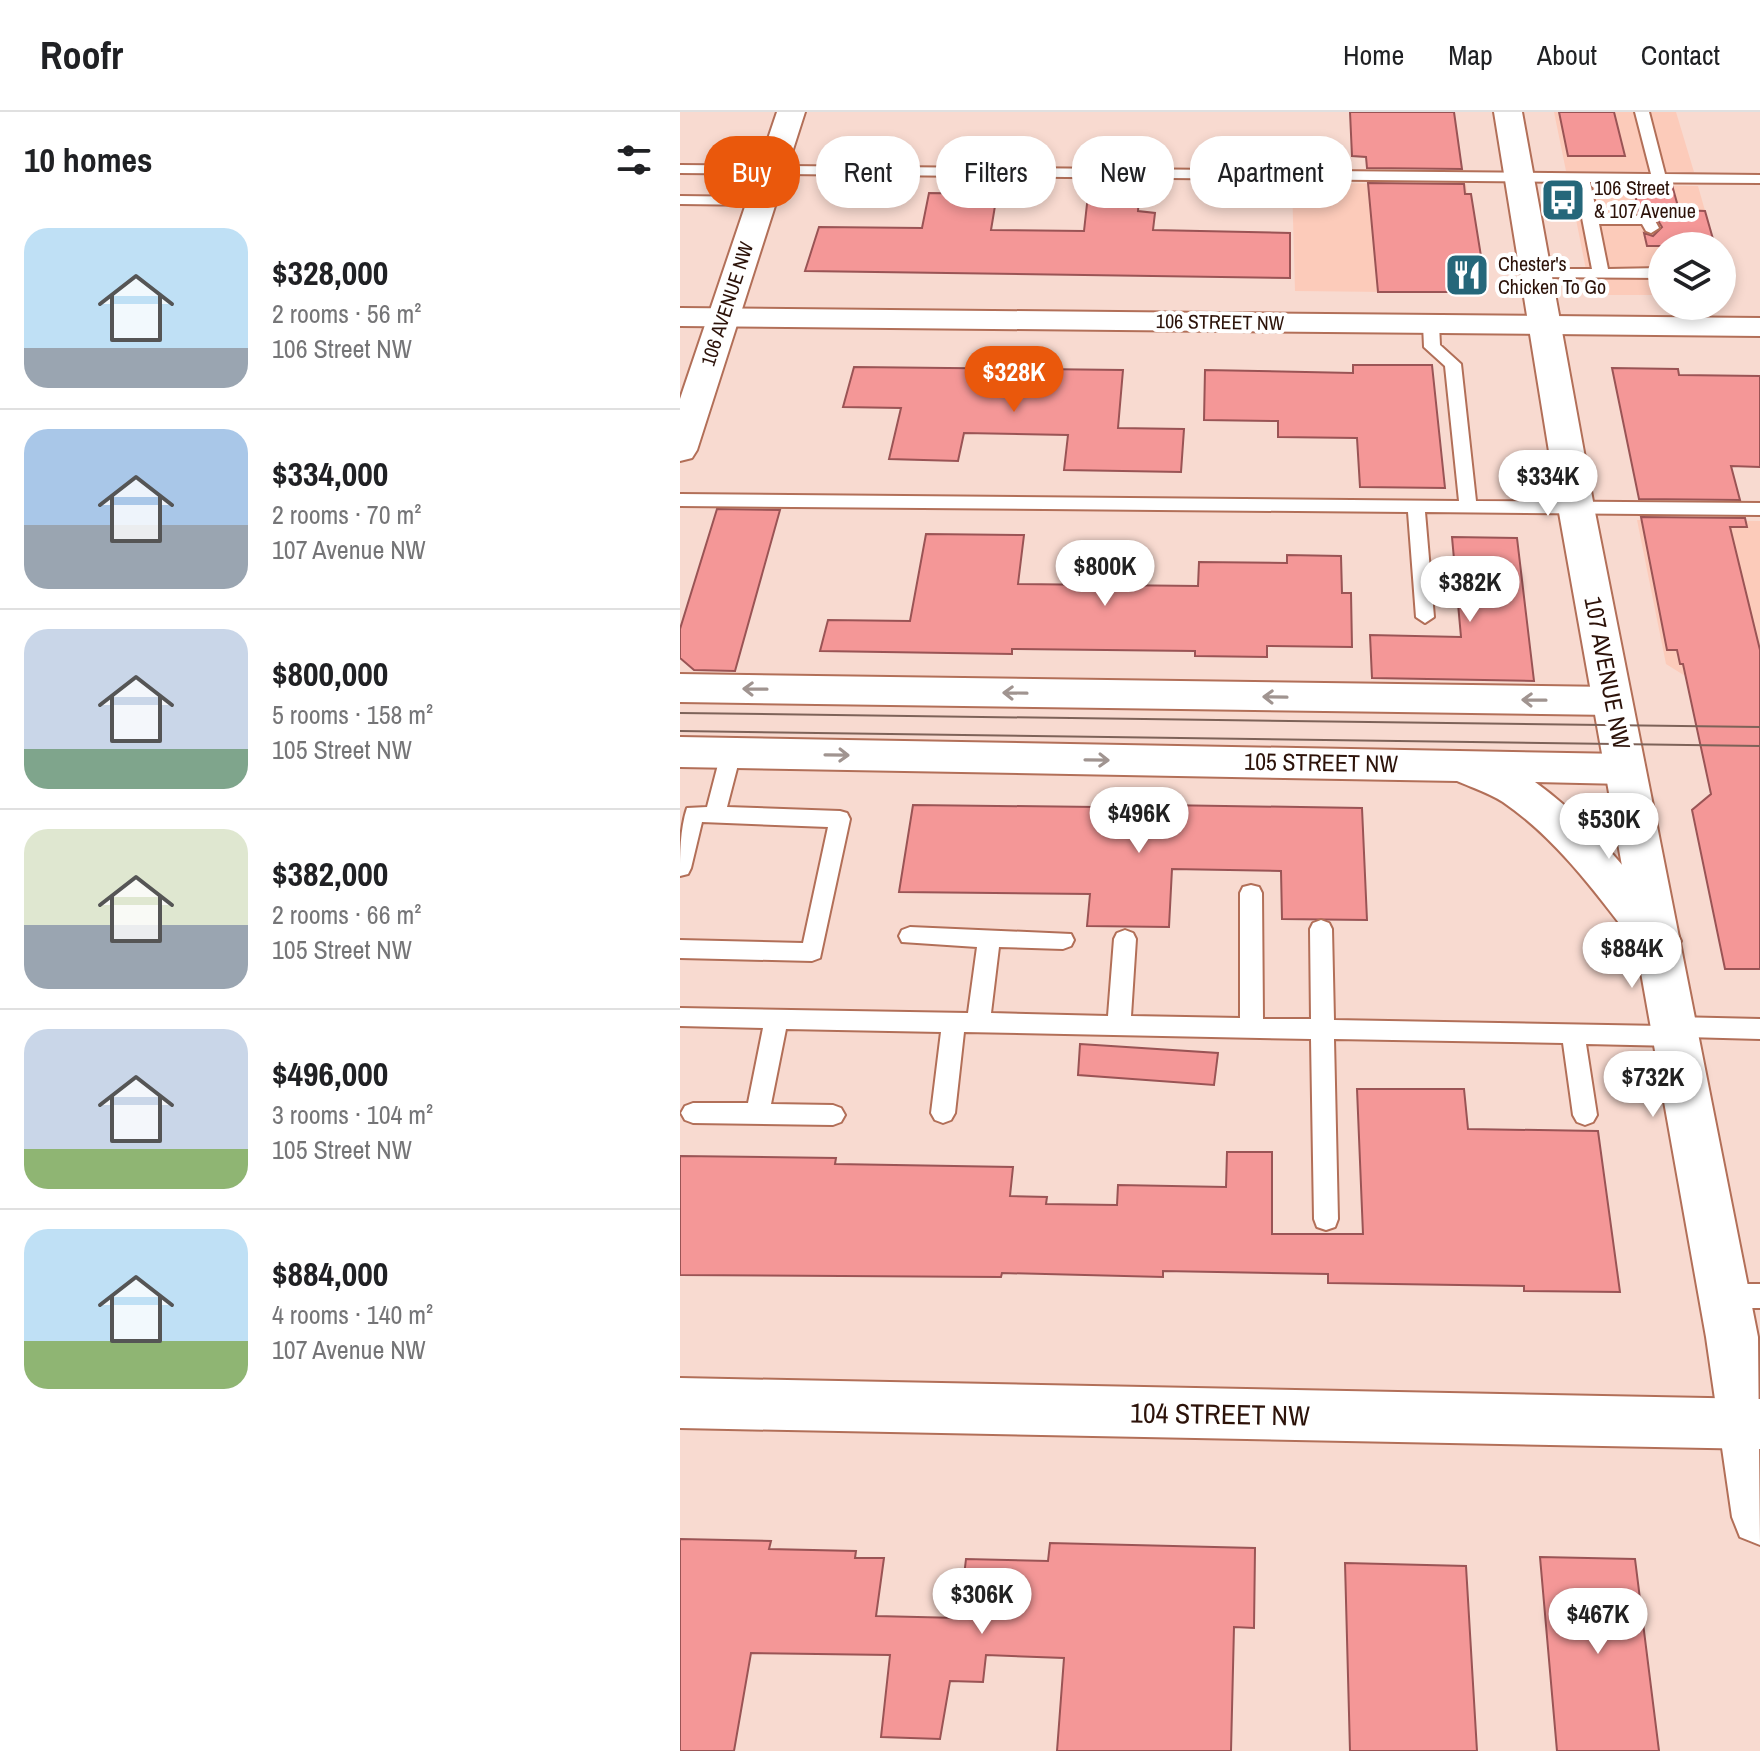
<!DOCTYPE html>
<html lang="en">
<head>
<meta charset="utf-8">
<style>
  body { margin:0; font-family:"Archivo Narrow",sans-serif; background:#f2f2f2; color:#202124; height:100vh; display:flex; flex-direction:column; font-size:30px; white-space:nowrap }
  * { box-sizing:border-box; margin:0 }
  p { font-size:26px; color:#757577 }
  .icon { flex:none; width:44px; height:44px; fill:none; stroke:currentColor; stroke-width:2; stroke-linecap:round; stroke-linejoin:round }
  .map { position:relative; flex:1; overflow:hidden }
  .side { display:flex; flex-direction:column; background:#fff; width:680px }
  .side>* { flex:none }
  .banner { position:absolute; left:24px; top:24px; width:760px; height:72px; display:flex; gap:16px }
  .buttons { position:absolute; left:968px; top:120px; display:grid; gap:16px }
  .buttons a { display:grid; place-items:center; width:88px; height:88px; border-radius:50%; background:#fff; box-shadow:0 4px 12px #0003; font-size:40px }
  .price { position:absolute; translate:-50% -68px; padding:0 18px; border-radius:28px; background:#fff; color:#222; font-size:26px; line-height:52px; filter:drop-shadow(0 2px 4px #0008) }
  .price::after { content:''; position:absolute; left:50%; top:48px; width:24px; height:18px; margin-left:-12px; background:inherit; clip-path:polygon(0 0,100% 0,50% 100%) }
  .price.on { background:#ea580c; color:#fff }
  ul { padding:0; list-style:none }
  li { display:flex; align-items:center; gap:24px; height:200px; padding:0 24px }
  li+li { border-top:2px solid #e0e0e0 }
  li span { display:grid; place-items:center; flex:none; width:224px; height:160px; border-radius:24px; color:#555 }
  li>.icon { margin-inline-start:auto }
  span .icon { width:96px; height:96px; fill:#fffc; stroke-width:1 }
  li b { font-size:34px }
  h2 { display:flex; justify-content:space-between; align-items:center; height:96px; padding:0 24px; font-size:34px }
  .chip { padding:0 28px; border-radius:32px; background:#fff; box-shadow:0 4px 12px #0003; font-size:28px; line-height:72px }
  .chip.on { background:#ea580c; color:#fff }
  header { display:flex; align-items:center; gap:48px; box-sizing:border-box; height:112px; padding:0 40px; background:#fff; border-bottom:2px solid #e0e0e0 }
  header strong { font-size:38px }
  nav { display:flex; gap:44px; margin-inline-start:auto; font-size:28px }
  main { display:flex; flex:1; min-height:0 }
  .map>svg:first-child { display:block }
</style>
</head>
<body>
<header>
<strong>Roofr</strong>
<nav><a>Home</a><a>Map</a><a>About</a><a>Contact</a></nav>
</header>
<main>
<section class="side">
<h2>10 homes<svg class="icon" aria-label="filters" viewBox="0 0 24 24"><path d="M4 7h16M4 17h16"/><circle cx="9" cy="7" r="2"/><circle cx="15" cy="17" r="2"/></svg></h2>
<ul>
<li><span style="background:linear-gradient(#bfe0f5 75%,#9aa5b1 0)"><svg class="icon" aria-label="home" viewBox="0 0 24 24"><path d="M3 11l9-7 9 7M6 9v11h12V9"/></svg></span><div><b>$328,000</b><p>2 rooms · 56 m²</p><p>106 Street NW</p></div></li>
<li><span style="background:linear-gradient(#a9c7e8 60%,#9aa5b1 0)"><svg class="icon" aria-label="home" viewBox="0 0 24 24"><path d="M3 11l9-7 9 7M6 9v11h12V9"/></svg></span><div><b>$334,000</b><p>2 rooms · 70 m²</p><p>107 Avenue NW</p></div></li>
<li><span style="background:linear-gradient(#c9d6e8 75%,#7fa58c 0)"><svg class="icon" aria-label="home" viewBox="0 0 24 24"><path d="M3 11l9-7 9 7M6 9v11h12V9"/></svg></span><div><b>$800,000</b><p>5 rooms · 158 m²</p><p>105 Street NW</p></div></li>
<li><span style="background:linear-gradient(#dfe7d0 60%,#9aa5b1 0)"><svg class="icon" aria-label="home" viewBox="0 0 24 24"><path d="M3 11l9-7 9 7M6 9v11h12V9"/></svg></span><div><b>$382,000</b><p>2 rooms · 66 m²</p><p>105 Street NW</p></div></li>
<li><span style="background:linear-gradient(#c9d6e8 75%,#8fb573 0)"><svg class="icon" aria-label="home" viewBox="0 0 24 24"><path d="M3 11l9-7 9 7M6 9v11h12V9"/></svg></span><div><b>$496,000</b><p>3 rooms · 104 m²</p><p>105 Street NW</p></div></li>
<li><span style="background:linear-gradient(#bfe0f5 70%,#8fb573 0)"><svg class="icon" aria-label="home" viewBox="0 0 24 24"><path d="M3 11l9-7 9 7M6 9v11h12V9"/></svg></span><div><b>$884,000</b><p>4 rooms · 140 m²</p><p>107 Avenue NW</p></div></li>
</ul>
</section>
<div class="map">
<svg width="1080" height="1639" viewBox="0 0 1080 1639">
  <rect width="100%" height="100%" fill="#f8dad0"/>
  <!-- built -->
  <path fill="#fccbba" d="M874,0H996L1014,60L886,59Z
    M612,71L786,72L802,181L615,179Z
    M889,72L1018,74L1035,134H982V183H911Z
    M957,408L1080,409V578L1026,577L986,552Z"/>
  <!-- building -->
  <path fill="#f49797" stroke="#9a5455" stroke-width="2" d="M670,0H774L782,57L687,56L686,45L672,44Z
    M879,0H934L945,44H888Z
    M688,71L784,72L785,82H791L805,169H782L783,180H698Z
    M953,73H992L999,98L1025,99L1035,134H967L964,121L973,124L982,115L974,102L959,101Z
    M249,81L317,82L311,118L404,119L408,83L459,84L458,99L475,101L473,118L610,121V166L125,159L139,115L242,116Z
    M673,253H752L765,376L680,375L677,326L598,325V309L524,308L525,258L673,261Z
    M174,255L443,258L438,316L504,317L501,360L384,358L388,323L284,321L278,349L209,347L221,296L163,295Z
    M932,256L998,257L999,263L1080,264V355L1051,354L1060,388L959,387Z
    M37,397L100,398L55,559L14,558L0,546V517Z
    M961,405L1065,406L1067,415H1050L1080,538V857H1045L1012,698L1031,682L1003,552H1000L997,538H987Z
    M246,422L344,423L338,472L518,474L519,450L607,451V443L661,444L662,481H671L672,535L587,534V545L515,544V539L332,537V542L140,539L148,508L230,509Z
    M772,425L837,426L854,569L692,566L690,523L781,525Z
    M417,692L682,696L687,808L602,807L601,759L492,757L489,815L407,814L410,782L219,780L233,693L417,695Z
    M400,932L538,941L534,973L398,963Z
    M677,977H784L788,1017L918,1019L940,1180L844,1179V1174L648,1171V1162L483,1159V1165L322,1161L321,1165L0,1163V1044L156,1046L155,1052L333,1055L330,1084L367,1085L366,1092L437,1093L438,1073L546,1075L547,1040H592V1122H683Z
    M0,1427L91,1429L89,1437L176,1439L175,1446H204L196,1504L279,1506L286,1447L368,1449L370,1431L575,1436L574,1516L554,1515L551,1639H377L384,1546L306,1543L303,1570L270,1569L260,1627L201,1625L210,1543L71,1541L54,1639H0Z
    M860,1445L955,1447L979,1639H877Z
    M665,1451L786,1454L797,1639H670Z"/>
  <g fill="none" stroke-linecap="round" stroke-linejoin="round">
    <!-- service casing -->
    <g stroke="#b26f58" stroke-width="4">
      <path id="service" d="M955,0H969L985,62L1080,63V71L910,70L917,103L968,104L973,105L979,116L971,121L966,119L962,112H919L928,157L982,156V166L851,165V159L856,157H912L895,70L0,61V53L971,62Z
        M0,84L81,85L88,89L81,93L0,92Z
        M997,194H1013L1018,214L1016,217H1004Z
        M751,207L759,212L760,233L781,252L796,389L1080,391V403L745,400L754,505L745,511L736,505L728,400L0,394V382L779,389L765,254L744,235L743,212Z
        M51,634L58,636L61,641L47,695L160,699L167,701L170,707L140,846L132,849L0,846V828L123,831L148,715L22,710L11,756L8,762L0,764C0,742 0,717 7,696L27,695L41,641L44,636Z
        M571,773L579,775L582,781L583,907H631L630,817L633,811L641,808L649,811L652,817L654,908L983,914L986,908L994,905L1080,907V927L1006,925L1003,931L995,934L906,932L917,1003L913,1010L905,1013L897,1010L893,1003L883,931L654,927L658,1107L655,1115L646,1118L637,1115L634,1107L631,927L284,920L275,1001L271,1008L263,1011L255,1008L251,1001L261,920L106,917L91,992L153,993L161,996L165,1003L161,1010L153,1013L13,1011L5,1008L1,1001L5,994L13,991H68L83,916L0,914V896L288,901L297,835L222,830L219,824L222,818L230,815L391,822L394,828L391,834L383,837L319,835L311,901L428,904L434,827L437,821L445,818L453,821L456,827L451,904L560,906V781L563,775Z
        M1044,1172H1080V1196H1044L1035,1192L1031,1184L1035,1176Z"/>
    </g>
    <!-- minor casing -->
    <g stroke="#b26f58" stroke-width="4">
      <path id="minor" d="M0,196L1080,206V224L0,214Z
        M0,1266L1080,1287V1337L0,1316Z"/>
    </g>
    <!-- tertiary casing -->
    <g stroke="#b26f58" stroke-width="4">
      <path id="tertiary" d="M97,0H125L17,338L12,346L0,349V287Z
        M0,562L932,575L946,579L952,589L946,599L932,603L0,590Z
        M0,625L945,642L959,646L965,657L959,668L945,672L855,670C911,710 951,764 995,816L1001,829L995,842L979,847L963,842C921,788 880,729 823,690C809,681 793,676 777,669L0,655Z"/>
    </g>
    <!-- secondary casing -->
    <g stroke="#b26f58" stroke-width="4">
      <path id="secondary" d="M814,0H842L914,395L1078,1225L1080,1433L1060,1425L1052,1405L1026,1225L878,395Z"/>
    </g>
    <!-- service -->
    <use href="#service" fill="#fff" fill-rule="evenodd"/>
    <!-- minor -->
    <use href="#minor" fill="#fff" fill-rule="evenodd"/>
    <!-- tertiary -->
    <use href="#tertiary" fill="#fff" fill-rule="evenodd"/>
    <!-- secondary -->
    <use href="#secondary" fill="#fff" fill-rule="evenodd"/>
    <!-- tram -->
    <path stroke="#7d6258" stroke-width="2" d="M0,601L1080,615
      M0,619L1080,634"/>
  </g>
  <!-- one-way arrows -->
  <defs><path id="oneway-shaft" d="M-6 0H5M1.5-3L5.5 0L1.5 3" fill="none" stroke-width="1.6" stroke-linecap="round" stroke-linejoin="round" transform="scale(2)"/></defs>
  <g stroke="#a09490">
    <use href="#oneway-shaft" transform="translate(75 577) rotate(-179)"/>
    <use href="#oneway-shaft" transform="translate(335 581) rotate(-179)"/>
    <use href="#oneway-shaft" transform="translate(595 585) rotate(-179)"/>
    <use href="#oneway-shaft" transform="translate(854 588) rotate(-179)"/>
    <use href="#oneway-shaft" transform="translate(157 643) rotate(1)"/>
    <use href="#oneway-shaft" transform="translate(417 648) rotate(1)"/>
  </g>
  <!-- icons -->
  <defs>
    <g id="bus-square" transform="scale(2.3)"><rect x="-9" y="-9" width="18" height="18" rx="4" fill="#25677a" stroke="#fff"/><path d="M-5-6H5V4H4V6H2V4H-2V6H-4V4H-5ZM-3.5-4V0h7V-4ZM-3.5 1.2v1.5H-2V1.2ZM2 1.2v1.5H3.5V1.2Z" fill="#fff"/></g>
    <g id="restaurant-square" transform="scale(2.3)"><rect x="-9" y="-9" width="18" height="18" rx="4" fill="#25677a" stroke="#fff"/><path d="M-5-6h1v4h1v-4h1v4h1v-4h1v5L-1.5 .5V6h-2V.5L-5-1ZM5-6V6H3V1.5H1.5Q1.5-4 5-6Z" fill="#fff"/></g>
  </defs>
  <g fill-rule="evenodd">
    <use href="#bus-square" x="883" y="88"/>
    <use href="#restaurant-square" x="787" y="163"/>
  </g>
  <g text-anchor="middle" stroke-width="8" stroke-linejoin="round" paint-order="stroke">
    <!-- far-poi labels -->
    <g font-size="20" fill="#2c1209" stroke="#fff" text-anchor="start">
      <text x="914" y="83">106 Street<tspan x="914" dy="23">&amp; 107 Avenue</tspan></text>
      <text x="818" y="159">Chester's<tspan x="818" dy="23">Chicken To Go</tspan></text>
    </g>
    <!-- far-street labels -->
    <g font-size="20" fill="#2c1209" stroke="#fff">
      <text transform="translate(47 192) rotate(-72)" y="7">106 AVENUE NW</text>
      <text transform="translate(540 210) rotate(1)" y="7">106 STREET NW</text>
    </g>
    <!-- street labels -->
    <g font-size="24" fill="#2c1209" stroke="#fff">
      <text transform="translate(927 561) rotate(79)" y="8">107 AVENUE NW</text>
      <text transform="translate(641 651) rotate(1)" y="8">105 STREET NW</text>
    </g>
    <!-- near-street labels -->
    <g font-size="28" fill="#2c1209" stroke="#fff">
      <text transform="translate(540 1302) rotate(1)" y="10">104 STREET NW</text>
    </g>
  </g>
</svg>
<div class="buttons">
<a><svg class="icon" aria-label="layers" viewBox="0 0 24 24"><path d="M12 4l9 5-9 5-9-5zM3 14l9 5 9-5"/></svg></a>
</div>
<b class="price on" style="left:334px;top:302px">$328K</b>
<b class="price" style="left:868px;top:406px">$334K</b>
<b class="price" style="left:425px;top:496px">$800K</b>
<b class="price" style="left:790px;top:512px">$382K</b>
<b class="price" style="left:459px;top:743px">$496K</b>
<b class="price" style="left:929px;top:749px">$530K</b>
<b class="price" style="left:952px;top:878px">$884K</b>
<b class="price" style="left:973px;top:1007px">$732K</b>
<b class="price" style="left:302px;top:1524px">$306K</b>
<b class="price" style="left:918px;top:1544px">$467K</b>
<div class="banner">
<a class="chip on">Buy</a>
<a class="chip">Rent</a>
<a class="chip">Filters</a>
<a class="chip">New</a>
<a class="chip">Apartment</a>
</div>
</div>
</main>
</body>
</html>
